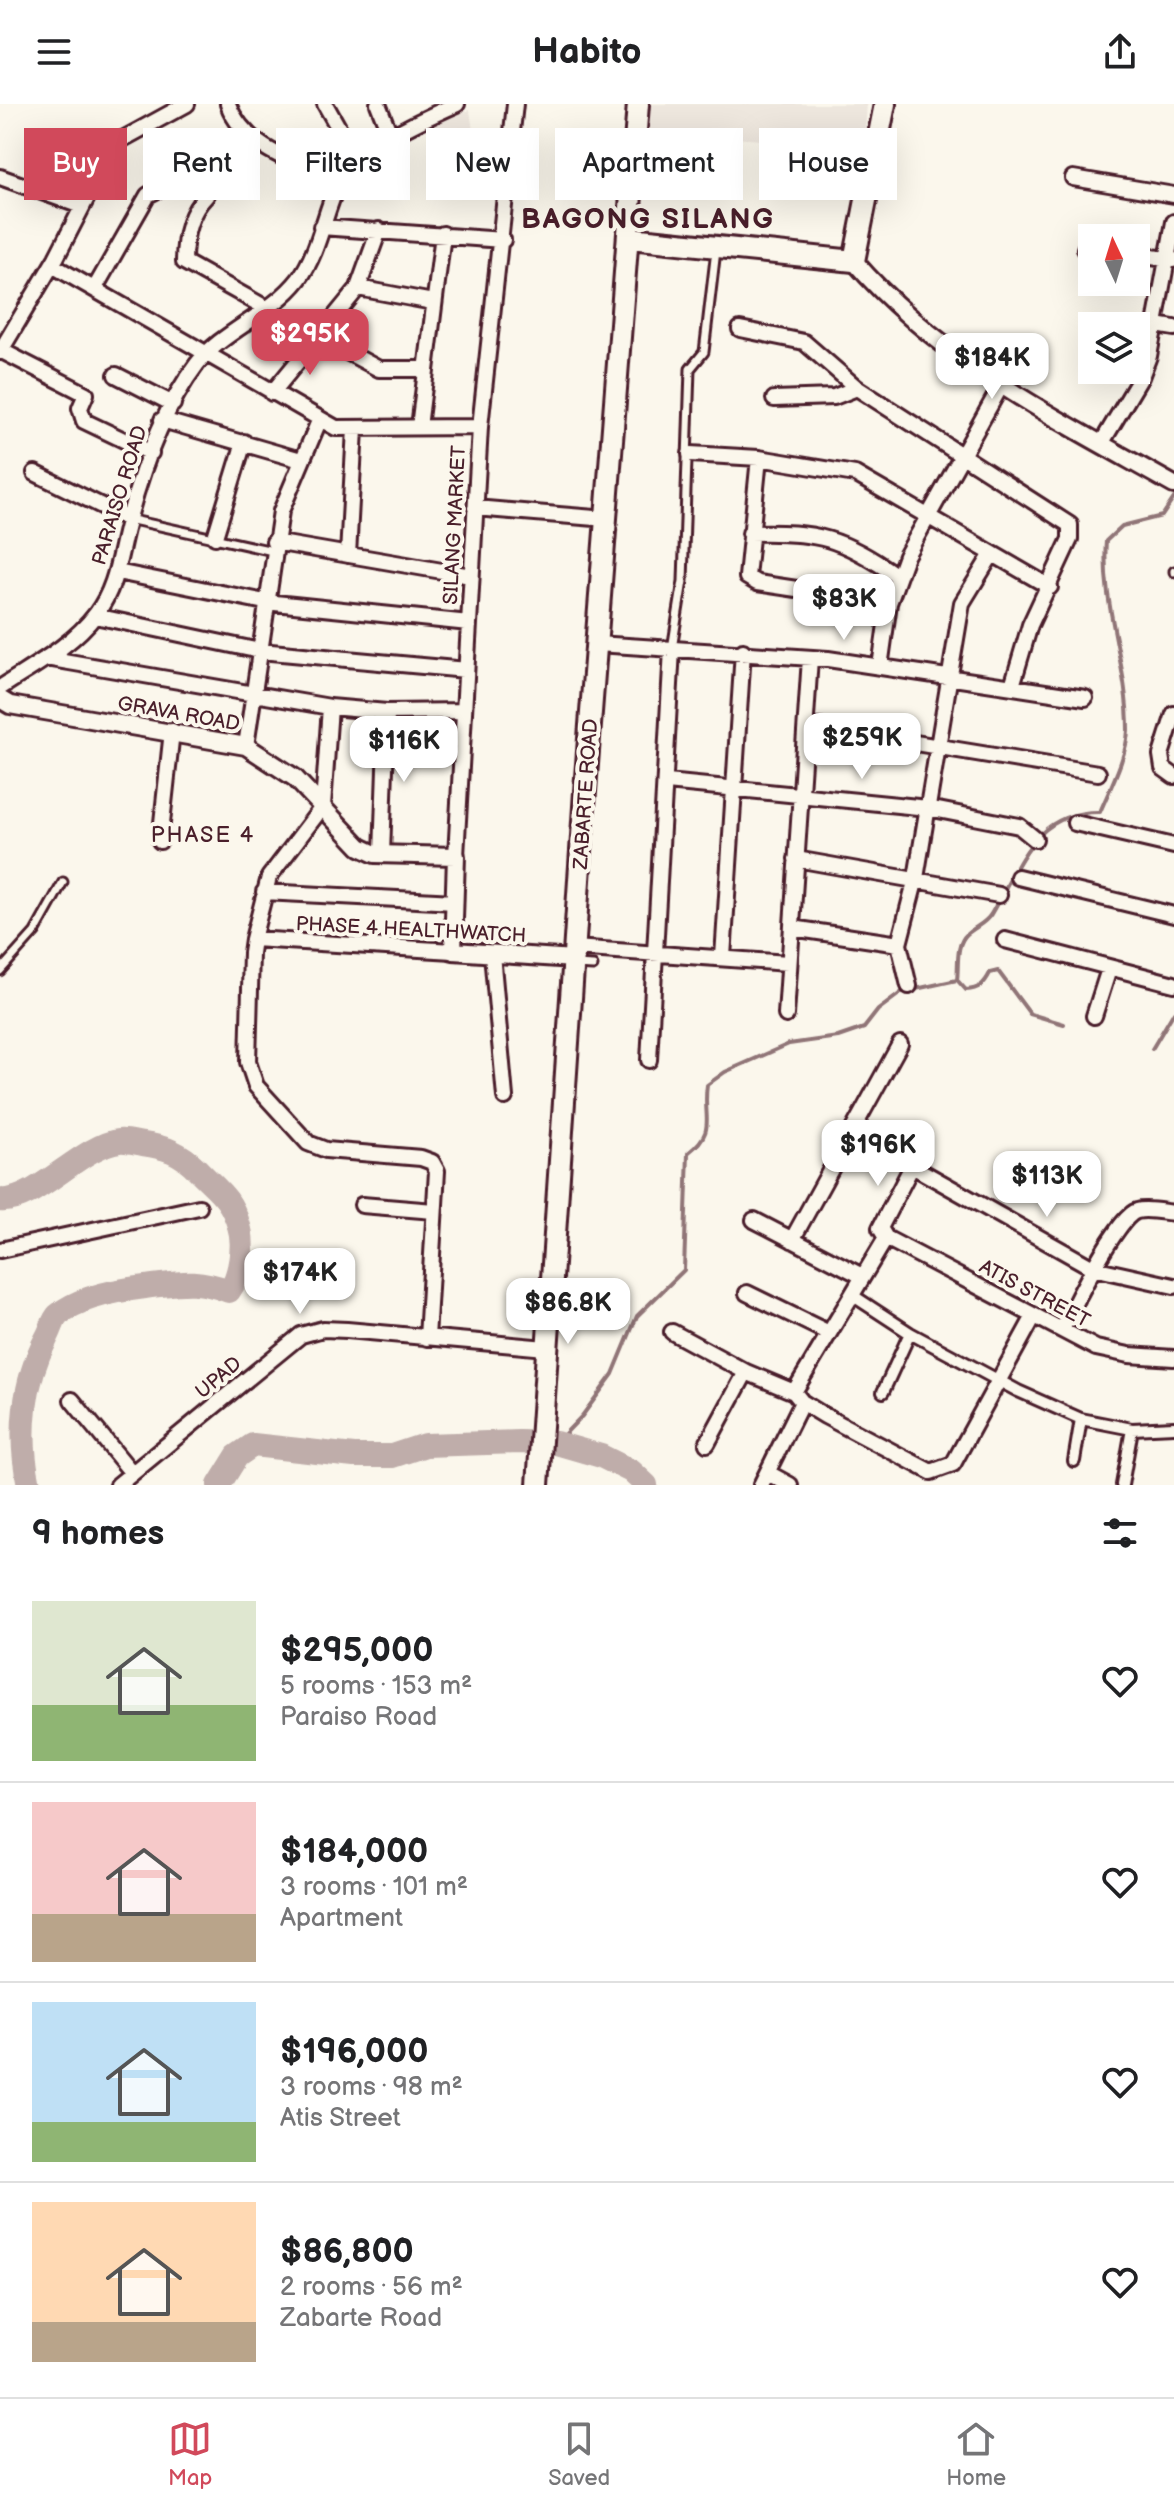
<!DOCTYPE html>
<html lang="en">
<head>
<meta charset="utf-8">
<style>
  body { margin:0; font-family:"Balsamiq Sans",sans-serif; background:#f6f6f6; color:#202124; height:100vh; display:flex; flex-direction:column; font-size:30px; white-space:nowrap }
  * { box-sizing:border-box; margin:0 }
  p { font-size:26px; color:#757577 }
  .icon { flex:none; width:44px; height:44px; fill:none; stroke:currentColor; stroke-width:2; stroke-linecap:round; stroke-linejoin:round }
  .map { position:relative; height:1381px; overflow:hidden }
  .drawer { display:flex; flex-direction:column; background:#fff; flex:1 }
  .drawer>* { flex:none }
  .guide { position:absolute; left:24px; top:24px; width:1126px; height:72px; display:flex; gap:16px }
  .needle { width:52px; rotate:356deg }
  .tools { position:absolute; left:1078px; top:120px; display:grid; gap:16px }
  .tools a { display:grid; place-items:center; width:72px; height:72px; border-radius:0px; background:#fff; box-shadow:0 8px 32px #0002; font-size:40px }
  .price { position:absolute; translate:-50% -68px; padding:0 18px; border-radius:16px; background:#fff; color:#222; font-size:26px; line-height:52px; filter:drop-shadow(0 2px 4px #0008) }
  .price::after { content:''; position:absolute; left:50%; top:48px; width:24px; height:18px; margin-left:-12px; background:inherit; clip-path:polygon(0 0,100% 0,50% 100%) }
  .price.current { background:#d1495b; color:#fff }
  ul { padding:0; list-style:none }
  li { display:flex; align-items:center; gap:24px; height:200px; padding:0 32px }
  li+li { border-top:2px solid #e0e0e0 }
  li span { display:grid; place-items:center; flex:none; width:224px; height:160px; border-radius:0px; color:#555 }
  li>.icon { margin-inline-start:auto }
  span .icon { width:96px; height:96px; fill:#fffc; stroke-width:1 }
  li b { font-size:34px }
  h2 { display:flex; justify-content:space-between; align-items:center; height:96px; padding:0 32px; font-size:34px }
  .tag { padding:0 28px; border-radius:0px; background:#fff; box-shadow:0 8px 32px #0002; font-size:28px; line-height:72px }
  .tag.current { background:#d1495b; color:#fff }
  header { display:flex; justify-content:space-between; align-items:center; height:104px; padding:0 32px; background:#fff; font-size:36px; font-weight:800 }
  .tabs { display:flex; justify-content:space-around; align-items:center; height:112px; border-top:2px solid #e0e0e0; background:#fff; font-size:22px; color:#757577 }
  .tabs a { display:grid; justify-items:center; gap:4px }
  .tabs .current { color:#d1495b }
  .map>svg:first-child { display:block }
</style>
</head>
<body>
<header><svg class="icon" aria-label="menu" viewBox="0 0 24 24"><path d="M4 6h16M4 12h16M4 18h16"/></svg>Habito<svg class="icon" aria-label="share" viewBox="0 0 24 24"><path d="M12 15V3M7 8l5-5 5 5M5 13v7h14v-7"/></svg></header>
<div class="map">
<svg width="1174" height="1381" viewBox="0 0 1174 1381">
  <rect width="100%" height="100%" fill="#fbf7ec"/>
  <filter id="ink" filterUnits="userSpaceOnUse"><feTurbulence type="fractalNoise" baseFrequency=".0125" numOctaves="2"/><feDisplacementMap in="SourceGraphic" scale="16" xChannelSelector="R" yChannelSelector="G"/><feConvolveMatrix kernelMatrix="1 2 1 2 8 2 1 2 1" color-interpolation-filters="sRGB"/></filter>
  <g filter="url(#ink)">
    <!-- built -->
    <path fill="#eee7de" d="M646,0H867L864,43L644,28Z
      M470,6L473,27L438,34L431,18Z"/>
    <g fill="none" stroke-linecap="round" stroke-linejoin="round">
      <!-- stream -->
      <path stroke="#907477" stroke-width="4" d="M1064,920L1030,910L998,867L990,869C984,881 979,885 966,886L957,876C959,861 955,841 967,830C975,823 986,819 991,810C1020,762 1033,707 1100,708C1110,684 1127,652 1128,626C1128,561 1101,501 1106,437L1122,422L1162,412L1174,394
        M1152,945L1174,908
        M556,1339L582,1312L613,1270L637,1212L684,1166L688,1049C718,1026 702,1014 707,981L725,968L789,940L838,933L864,924L878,906L902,888L957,876"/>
      <!-- river -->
      <path stroke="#bfadaa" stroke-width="24" d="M0,1096C34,1100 82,1041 119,1037C126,1036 136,1039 143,1040C166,1043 181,1049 197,1065C218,1087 230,1092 239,1122C245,1140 240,1173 229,1187C195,1174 180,1179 145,1183C119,1186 79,1193 58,1211C53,1216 51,1226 47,1233C23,1278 18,1331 29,1381
        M219,1381L237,1352L253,1341L354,1352H392L425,1341L519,1338L556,1339L601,1352L631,1367L646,1381"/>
      <!-- service casing -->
      <g stroke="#4a1f2b" stroke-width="13">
        <path id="service" d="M128,415L273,447
          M1174,468V467
          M672,545L683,477L690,265L704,248L716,146
          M575,861L593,862
          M0,867L35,828L63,778"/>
      </g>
      <!-- pedestrian casing -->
      <g stroke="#4a1f2b" stroke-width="16">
        <path id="pedestrian" d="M852,1191L910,1229L1018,1287L1081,1315L1132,1325L1174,1323
          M883,1288L910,1229
          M1074,1357L1081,1315
          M1122,1381L1132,1325"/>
      </g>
      <!-- minor casing -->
      <g stroke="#4a1f2b" stroke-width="20">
        <path id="minor" d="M228,0C245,46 298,59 339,77
          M325,0L357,57
          M378,0L391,33
          M193,68L206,92C189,109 184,134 184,158L268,205
          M0,73L81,102
          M1073,74L1174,91
          M321,123L503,136
          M1085,145L1092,146
          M1136,151L1174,156
          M52,161L336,324L480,323
          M95,184L148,91L225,51L249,33
          M358,184L433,198
          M1156,221L1174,224
          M740,225L804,238L857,284L1070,421V435L1030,521L1012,582
          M319,233L379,265H426
          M0,246L86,290L80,304L84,317L151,349
          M0,248L56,154L112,45L121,36L187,0
          M116,271L173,300
          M272,289L358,184L379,126
          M774,295L834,293L857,284
          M162,316L301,356
          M419,323L443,130
          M1101,340L1141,273L1149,252L1174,118
          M690,350L759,354L855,370L1050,483
          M759,354L747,473L757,479L889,499
          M35,369L128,415
          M475,404L607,415
          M750,429C818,427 842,434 897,472
          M215,433L244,338
          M274,438L471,472
          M348,451L355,325
          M117,468L265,498L469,519
          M95,512L260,547L466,566
          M597,540L828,555L1085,594
          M46,554L330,603L387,608L464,607
          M880,563L889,499L906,452L1002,280
          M0,584C33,562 72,542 96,510C118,481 119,448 129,414C143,361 163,305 197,260C221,228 272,210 299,175C319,148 324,110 338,80C355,45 423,15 457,0
          M1174,610L1161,651L1163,664L1174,672
          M806,621L1098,669
          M246,642L281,407L319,317
          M667,678L928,704L1019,722L1035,735
          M1075,719L1174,742
          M160,737L172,627
          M382,750L387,608
          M456,752L480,323L515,0
          M796,755L999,791
          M1018,773L1174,811
          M264,788L455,798
          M792,824L899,840
          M253,835L269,773L323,702L330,603
          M1005,836L1174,880
          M574,844L788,859
          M492,850L505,993
          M723,853L743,547
          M909,882L899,840L916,774L962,499L992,450
          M786,911L810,554
          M1094,912L1109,865
          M649,956L672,545
          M362,1101L434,1107
          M754,1116L862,1172
          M886,1134L880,1124L912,1062L1093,1164L1174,1182
          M886,1134L1096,1244L1129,1251L1174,1254
          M792,1136L900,940
          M0,1146L199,1103
          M747,1189L829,1229
          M1062,1226C1072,1205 1117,1112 1137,1107C1147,1104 1163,1108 1174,1109
          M672,1228L746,1268L794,1288L802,1298L825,1312L931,1368L953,1360L1034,1212
          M427,1234L437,1067L432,1058L421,1054L326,1046L308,1039L256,982L248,958L251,849L253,835L453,847
          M794,1288L886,1134
          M72,1296L132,1369
          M707,1340L746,1268
          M768,1369L790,1381
          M118,1381L301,1231L323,1225L347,1226L546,1244
          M761,1381L802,1298"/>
      </g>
      <!-- tertiary casing -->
      <g stroke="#4a1f2b" stroke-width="22">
        <path id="tertiary" d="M854,157C940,257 1061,317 1174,381
          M0,595L10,601L246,642L295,674L360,743L375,750L456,752L453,847L574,855"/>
      </g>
      <!-- secondary casing -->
      <g stroke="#4a1f2b" stroke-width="26">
        <path id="secondary" d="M630,134L854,157L885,0
          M538,1381L586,673L638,0"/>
      </g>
      <!-- service -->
      <use href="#service" stroke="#fbf7ec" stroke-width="7"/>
      <!-- pedestrian -->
      <use href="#pedestrian" stroke="#fbf7ec" stroke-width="10"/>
      <!-- minor -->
      <use href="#minor" stroke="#fbf7ec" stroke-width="14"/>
      <!-- tertiary -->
      <use href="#tertiary" stroke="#fbf7ec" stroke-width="16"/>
      <!-- secondary -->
      <use href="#secondary" stroke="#fbf7ec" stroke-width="20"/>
    </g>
  </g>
  <g text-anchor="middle" stroke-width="8" stroke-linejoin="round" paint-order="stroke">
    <!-- street labels -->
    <g font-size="20" fill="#4a1f2b" stroke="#fbf7ec">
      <text transform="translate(119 391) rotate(-73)" y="7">PARAISO ROAD</text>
      <text transform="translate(454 421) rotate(-87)" y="7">SILANG MARKET</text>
      <text transform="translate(179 609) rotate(10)" y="7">GRAVA ROAD</text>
      <text transform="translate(585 690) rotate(-86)" y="7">ZABARTE ROAD</text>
      <text transform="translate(411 825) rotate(3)" y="7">PHASE 4 HEALTHWATCH</text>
      <text transform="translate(1035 1189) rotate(28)" y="7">ATIS STREET</text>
      <text transform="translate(218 1273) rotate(-40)" y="7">UPAD</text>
    </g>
    <!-- neighbourhood labels -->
    <g font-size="22" letter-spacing="2" fill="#4a1f2b" stroke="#fbf7ec">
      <text x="203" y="738">PHASE 4</text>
    </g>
    <!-- district labels -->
    <g font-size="28" font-weight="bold" letter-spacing="2" fill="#4a1f2b" stroke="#fbf7ec">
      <text x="648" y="124">BAGONG SILANG</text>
    </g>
  </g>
</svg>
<div class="tools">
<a><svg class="needle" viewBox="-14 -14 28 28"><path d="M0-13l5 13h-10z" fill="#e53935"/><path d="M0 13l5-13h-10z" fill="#757577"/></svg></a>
<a><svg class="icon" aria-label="layers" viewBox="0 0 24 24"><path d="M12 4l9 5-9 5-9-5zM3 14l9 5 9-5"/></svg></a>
</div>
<b class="price current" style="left:310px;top:273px">$295K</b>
<b class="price" style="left:992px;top:297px">$184K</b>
<b class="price" style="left:844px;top:538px">$83K</b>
<b class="price" style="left:862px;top:677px">$259K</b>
<b class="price" style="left:404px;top:680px">$116K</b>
<b class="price" style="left:878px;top:1084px">$196K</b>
<b class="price" style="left:1047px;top:1115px">$113K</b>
<b class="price" style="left:300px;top:1212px">$174K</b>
<b class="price" style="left:568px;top:1242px">$86.8K</b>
<div class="guide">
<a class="tag current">Buy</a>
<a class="tag">Rent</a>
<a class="tag">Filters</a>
<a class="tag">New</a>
<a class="tag">Apartment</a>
<a class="tag">House</a>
</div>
</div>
<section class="drawer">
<h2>9 homes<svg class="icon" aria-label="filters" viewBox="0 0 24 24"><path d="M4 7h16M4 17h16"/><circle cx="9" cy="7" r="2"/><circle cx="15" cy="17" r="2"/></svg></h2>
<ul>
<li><span style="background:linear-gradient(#dfe7d0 65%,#8fb573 0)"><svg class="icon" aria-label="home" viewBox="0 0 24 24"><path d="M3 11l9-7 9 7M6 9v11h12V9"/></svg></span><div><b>$295,000</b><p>5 rooms · 153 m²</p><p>Paraiso Road</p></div><svg class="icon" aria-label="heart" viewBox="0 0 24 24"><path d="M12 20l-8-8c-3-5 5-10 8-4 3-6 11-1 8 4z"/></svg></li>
<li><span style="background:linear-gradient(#f6c9c9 70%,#b9a48a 0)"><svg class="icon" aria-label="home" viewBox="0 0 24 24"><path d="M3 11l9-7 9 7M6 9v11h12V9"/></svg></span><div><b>$184,000</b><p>3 rooms · 101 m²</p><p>Apartment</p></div><svg class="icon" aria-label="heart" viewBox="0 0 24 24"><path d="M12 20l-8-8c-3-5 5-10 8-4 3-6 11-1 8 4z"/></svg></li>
<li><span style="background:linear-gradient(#bfe0f5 75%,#8fb573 0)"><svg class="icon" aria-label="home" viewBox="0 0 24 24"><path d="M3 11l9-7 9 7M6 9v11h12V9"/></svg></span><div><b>$196,000</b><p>3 rooms · 98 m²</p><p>Atis Street</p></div><svg class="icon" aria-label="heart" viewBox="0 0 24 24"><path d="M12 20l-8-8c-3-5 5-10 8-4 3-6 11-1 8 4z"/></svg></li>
<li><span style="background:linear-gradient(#ffd9b3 75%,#b9a48a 0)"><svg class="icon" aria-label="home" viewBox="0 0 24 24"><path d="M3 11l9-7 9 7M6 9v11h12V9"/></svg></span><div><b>$86,800</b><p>2 rooms · 56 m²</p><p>Zabarte Road</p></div><svg class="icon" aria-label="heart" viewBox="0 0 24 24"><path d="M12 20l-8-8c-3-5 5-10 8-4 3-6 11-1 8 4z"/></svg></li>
</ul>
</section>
<nav class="tabs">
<a class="current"><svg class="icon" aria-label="map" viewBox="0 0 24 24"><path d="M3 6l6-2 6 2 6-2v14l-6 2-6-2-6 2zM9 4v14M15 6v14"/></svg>Map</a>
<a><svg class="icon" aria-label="saved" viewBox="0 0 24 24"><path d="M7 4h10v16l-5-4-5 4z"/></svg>Saved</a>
<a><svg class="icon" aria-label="home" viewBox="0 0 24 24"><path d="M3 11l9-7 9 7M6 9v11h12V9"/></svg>Home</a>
</nav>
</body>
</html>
